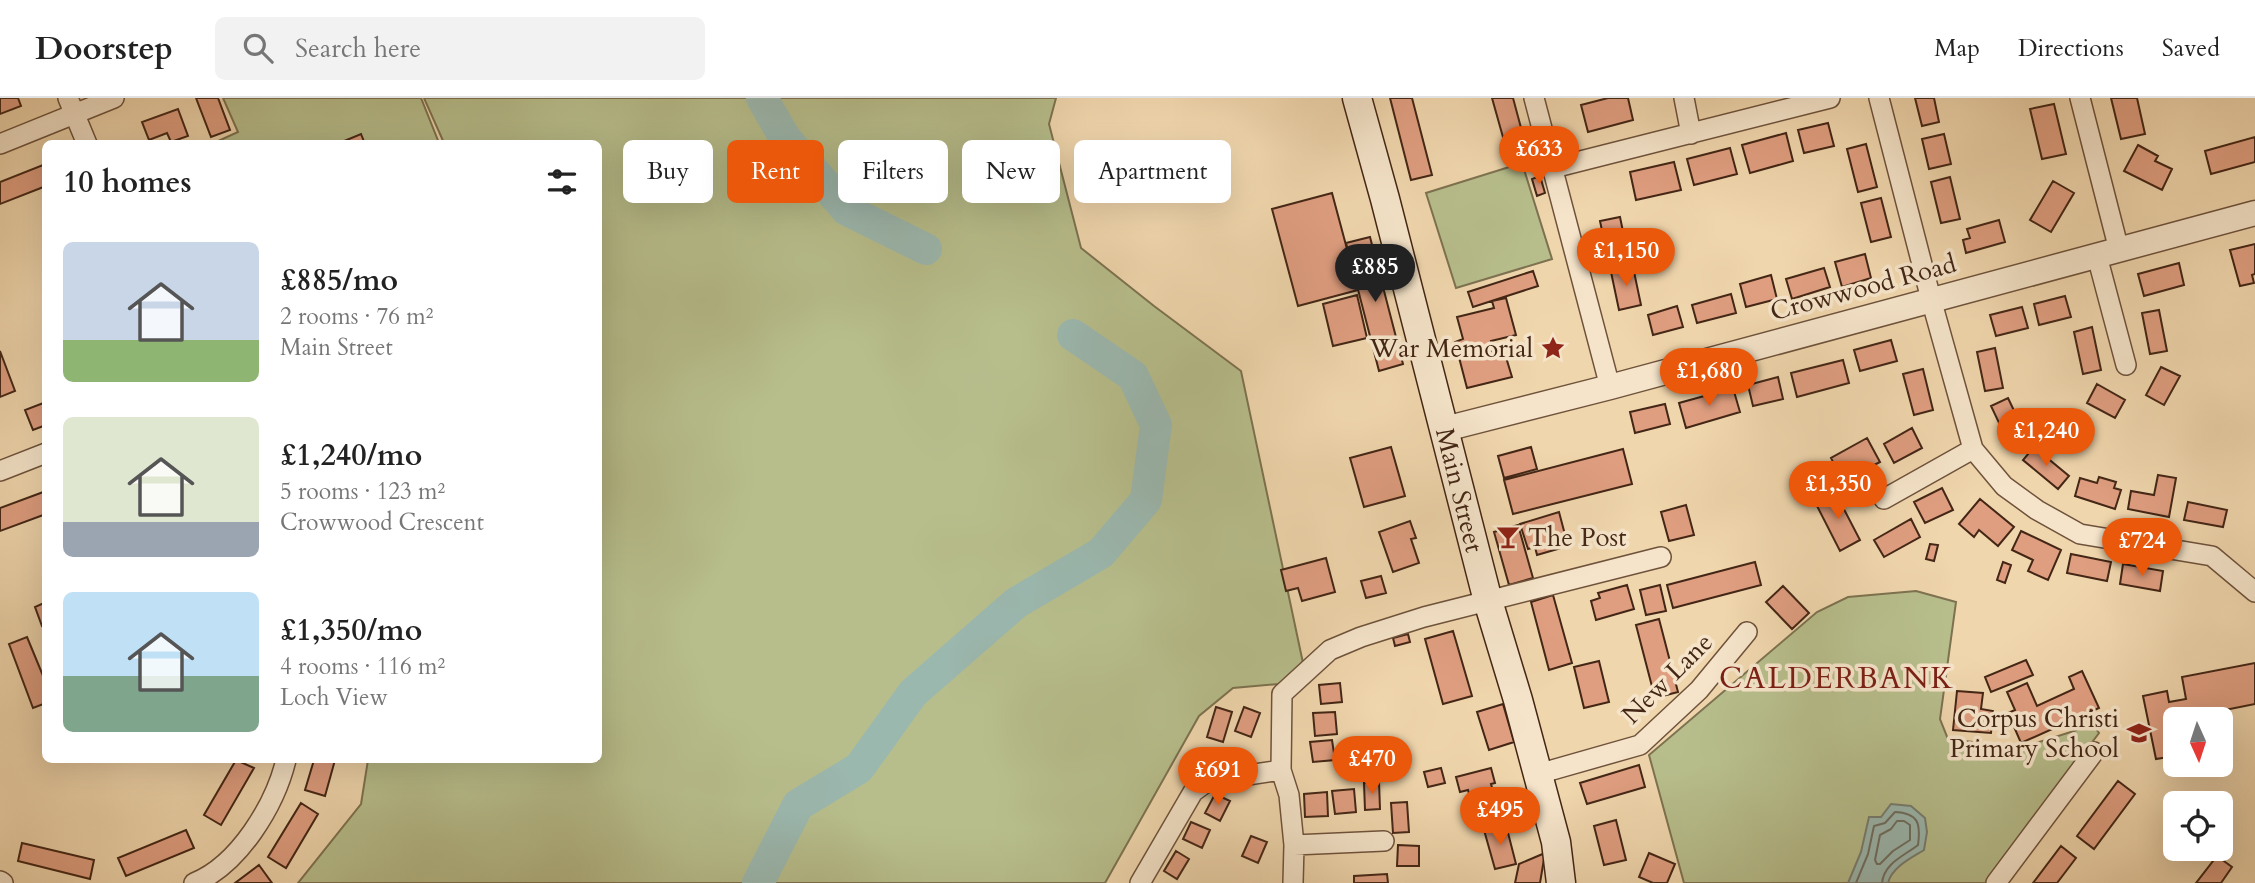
<!DOCTYPE html>
<html lang="en">
<head>
<meta charset="utf-8">
<style>
  body { margin:0; font-family:Cardo,serif; background:#f2f2f2; color:#222; height:100vh; display:flex; flex-direction:column; font-size:26px; white-space:nowrap }
  * { box-sizing:border-box; margin:0 }
  p { font-size:23px; color:#767676 }
  .icon { flex:none; width:38px; height:38px; fill:none; stroke:currentColor; stroke-width:2; stroke-linecap:round; stroke-linejoin:round }
  .map { position:relative; flex:1; overflow:hidden }
  .sheet { position:absolute; left:42px; top:42px; width:560px; height:623px; display:flex; flex-direction:column; background:#fff; border-radius:10px; box-shadow:0 7px 28px #0002 }
  .sheet>* { flex:none }
  .hud { position:absolute; left:623px; top:42px; width:665px; height:63px; display:flex; gap:14px }
  .needle { width:46px; rotate:177deg }
  .tools { position:absolute; left:2163px; top:609px; display:grid; gap:14px }
  .tools a { display:grid; place-items:center; width:70px; height:70px; border-radius:10px; background:#fff; box-shadow:0 7px 28px #0002; font-size:35px }
  .price { position:absolute; translate:-50% -60px; padding:0 16px; border-radius:24px; background:#ea580c; color:#fff; font-size:23px; line-height:46px; filter:drop-shadow(0 2px 4px #0008) }
  .price::after { content:''; position:absolute; left:50%; top:42px; width:21px; height:16px; margin-left:-10px; background:inherit; clip-path:polygon(0 0,100% 0,50% 100%) }
  .price.on { background:#222; color:#fff }
  ul { padding:0; list-style:none }
  li { display:flex; align-items:center; gap:21px; height:175px; padding:0 21px }
  li span { display:grid; place-items:center; flex:none; width:196px; height:140px; border-radius:10px; color:#555 }
  li>.icon { margin-inline-start:auto }
  span .icon { width:84px; height:84px; fill:#fffc; stroke-width:1 }
  li b { font-size:30px }
  h2 { display:flex; justify-content:space-between; align-items:center; height:84px; padding:0 21px; font-size:30px }
  .chip { padding:0 24px; border-radius:10px; background:#fff; box-shadow:0 7px 28px #0002; font-size:24px; line-height:63px }
  .chip.on { background:#ea580c; color:#fff }
  header { display:flex; align-items:center; gap:42px; box-sizing:border-box; height:98px; padding:0 35px; background:#fff; border-bottom:2px solid #e0e0e0 }
  header strong { font-size:33px }
  nav { display:flex; gap:38px; margin-inline-start:auto; font-size:24px }
  .search { width:490px; height:63px; background:#f2f2f2; display:flex; align-items:center; gap:18px; box-sizing:border-box; padding:0 24px; border-radius:10px; color:#767676; font-size:26px }
  .map>svg:first-child { display:block }
</style>
</head>
<body>
<header>
<strong>Doorstep</strong>
<div class="search"><svg class="icon" aria-label="search" viewBox="0 0 24 24"><circle cx="10" cy="10" r="6"/><path d="M15 15l6 6"/></svg>Search here</div>
<nav><a>Map</a><a>Directions</a><a>Saved</a></nav>
</header>
<div class="map">
<svg width="2255" height="785" viewBox="0 0 2255 785">
  <rect width="100%" height="100%" fill="#f0d6ad"/>
  <filter id="stains"><feTurbulence type="fractalNoise" baseFrequency=".00286" numOctaves="4"/><feColorMatrix values="0 0 0 0 .2 0 0 0 0 .09 0 0 0 0 .02 0 0 0 .5 -.17"/></filter>
  <radialGradient id="worn" r=".72"><stop offset=".6" stop-color="#630" stop-opacity="0"/><stop offset="1" stop-color="#630" stop-opacity=".3"/></radialGradient>
  <!-- green -->
  <path fill="#b7be8c" stroke="#7d7250" stroke-width="2" d="M223,0H421L439,45L217,46L216,44L238,34Z
    M424,0H1056L1049,26L1081,150L1154,208L1241,273L1303,565L1279,586L1233,590L1199,618L1105,785H298L361,706L368,662H598V46L444,45Z
    M1522,65L1552,161L1456,190L1426,95Z
    M1916,493L1956,504L1940,621L1948,641L1998,647L2004,655L2093,627L2099,635L1986,785H1684L1649,657L1817,514L1848,499Z"/>
  <!-- water -->
  <path fill="#9bb8af" stroke="#787e71" stroke-width="2" d="M1891,706L1911,708L1925,720L1927,734L1924,752C1911,760 1892,769 1888,785H1848L1861,754L1869,719H1881Z"/>
  <g fill="none" stroke-linecap="round" stroke-linejoin="round">
    <!-- shore -->
    <path stroke="#6f6f62" stroke-width="2" d="M1897,723H1904L1910,727V742L1893,753L1880,766H1877L1875,762L1880,737L1891,731Z
      M1856,785L1868,756L1874,728L1885,725L1895,714C1918,715 1921,725 1918,747C1904,758 1884,765 1882,785"/>
    <!-- river -->
    <path stroke="#9bb8af" stroke-width="32" d="M762,0L785,40L847,112L926,151
      M758,785L798,707L859,670L913,595L1016,505L1101,455L1146,402L1156,327L1133,278L1073,237"/>
  </g>
  <!-- building -->
  <path fill="#df9e80" stroke="#432615" stroke-width="2" d="M0,0H18L21,8L0,16Z
    M196,0H218L230,32L211,39Z
    M1390,0H1412L1432,77L1411,82Z
    M1492,0H1513L1527,52L1508,57Z
    M1608,0H1628L1633,22L1588,34L1581,7Z
    M1915,0H1934L1939,24L1922,28Z
    M2111,0H2137L2145,36L2121,41Z
    M2054,6L2066,56L2042,61L2030,11Z
    M178,11L188,38L171,44L167,35L149,42L142,24Z
    M1828,25L1834,48L1804,55L1798,32Z
    M1786,35L1793,63L1750,75L1742,47Z
    M361,36L365,46H337Z
    M1944,36L1951,66L1929,71L1922,41Z
    M2255,39V64L2211,76L2205,53Z
    M1866,46L1877,89L1858,94L1847,51Z
    M2138,47L2158,58L2155,63L2172,71L2162,92L2124,73Z
    M1730,50L1737,76L1694,87L1687,61Z
    M1674,64L1681,92L1636,102L1630,74Z
    M43,67L46,73V88L0,106V84Z
    M1540,78L1545,95L1537,98L1532,81Z
    M1950,79L1960,121L1941,125L1931,84Z
    M2053,83L2074,95L2051,134L2030,122Z
    M1332,95L1358,192L1298,208L1272,111Z
    M1881,100L1891,139L1871,144L1861,105Z
    M1620,119L1628,158L1608,161L1600,123Z
    M1999,122L2005,144L1966,155L1963,142L1970,140L1967,131Z
    M1370,139L1403,266L1379,273L1346,145Z
    M2255,146V176L2252,177L2254,185L2240,188L2230,152Z
    M1865,156L1871,180L1842,189L1835,164Z
    M2179,165L2184,187L2144,198L2138,176Z
    M1633,169L1641,207L1619,212L1611,174Z
    M1824,170L1830,189L1792,201L1786,181Z
    M1533,173L1538,188L1473,209L1468,194Z
    M1771,177L1777,201L1746,209L1740,186Z
    M1731,196L1736,215L1697,225L1692,207Z
    M1357,197L1367,240L1333,248L1323,206Z
    M2065,198L2071,219L2039,227L2034,206Z
    M1506,200L1516,237L1491,243L1494,253L1487,255L1488,260L1505,256L1512,279L1467,290L1455,244L1463,241L1457,219L1494,210L1492,203Z
    M1677,208L1683,229L1653,237L1648,217Z
    M2022,209L2028,230L1996,238L1990,217Z
    M2159,212L2167,253L2150,256L2142,215Z
    M2092,229L2101,272L2083,276L2074,234Z
    M1891,242L1897,263L1860,273L1854,252Z
    M1995,250L2003,290L1985,293L1977,254Z
    M0,253L15,293L0,299Z
    M1843,262L1849,285L1797,299L1791,275Z
    M2161,269L2180,278L2164,307L2146,297Z
    M1923,271L1933,312L1914,317L1903,276Z
    M1778,279L1783,301L1753,308L1748,287Z
    M2097,286L2125,302L2115,320L2087,305Z
    M1733,290L1740,314L1686,330L1679,305Z
    M2008,300L2027,340L2010,348L1991,308Z
    M46,304V327L33,332L25,312Z
    M1665,306L1670,326L1635,335L1630,314Z
    M1912,330L1922,350L1894,365L1884,346Z
    M1867,340L1880,364L1843,383L1831,360Z
    M1391,349L1405,398L1364,409L1350,360Z
    M1531,349L1537,371L1504,380L1498,358Z
    M2034,349L2069,378L2058,391L2023,362Z
    M1623,351L1632,386L1513,416L1504,382Z
    M2158,377L2176,380L2169,419L2128,411L2131,393L2154,397Z
    M2099,379L2116,384L2114,390L2121,392L2115,411L2075,398L2080,380L2097,385Z
    M1942,390L1953,412L1925,425L1914,404Z
    M46,393V416L0,433V410Z
    M1835,394L1860,442L1840,453L1815,404Z
    M1980,401L2014,429L1998,448L1979,432L1974,439L1959,426Z
    M2188,404L2227,412L2223,429L2184,422Z
    M1686,407L1694,437L1669,443L1661,414Z
    M1559,414L1568,448L1537,457L1535,449L1528,451L1520,426Z
    M1911,421L1920,439L1884,459L1874,442Z
    M1410,423L1416,440L1411,441L1419,465L1393,474L1379,434Z
    M1518,427L1533,480L1509,487L1494,434Z
    M2021,433L2061,452L2048,482L2028,473L2033,462L2012,452Z
    M1930,446L1938,447L1934,463L1926,461Z
    M2071,456L2111,464L2107,483L2067,475Z
    M1326,460L1335,494L1302,503L1298,490L1286,493L1281,472Z
    M1755,464L1761,487L1673,510L1667,487Z
    M2003,464L2011,467L2005,485L1997,482Z
    M2123,466L2163,473L2160,493L2120,486Z
    M1381,478L1386,495L1366,500L1361,483Z
    M1627,487L1634,511L1596,522L1591,503L1600,500L1598,495Z
    M1660,487L1666,513L1646,517L1640,492Z
    M1783,488L1809,515L1792,531L1766,504Z
    M1553,497L1572,565L1549,572L1531,504Z
    M46,504V527L42,528L35,509Z
    M1659,521L1678,594L1655,600L1636,527Z
    M1453,533L1472,598L1443,606L1425,541Z
    M1408,536L1410,544L1395,548L1393,540Z
    M27,539L46,585V605L33,610L9,546Z
    M2026,562L2033,577L1991,594L1985,579Z
    M1599,563L1609,604L1584,610L1574,569Z
    M2255,565V606L2190,619L2191,621H2175V658L2156,661L2143,598L2167,593L2169,604L2186,601L2182,579Z
    M2082,573L2099,610L2021,645L2008,615L2015,612L2007,594L2027,585L2037,608L2074,591L2069,579Z
    M1340,585L1342,604L1321,606L1319,587Z
    M1957,593L1983,595L1981,611L1993,613L1991,635L1953,632Z
    M1503,606L1514,644L1489,652L1477,614Z
    M1216,609L1232,614L1223,644L1207,639Z
    M1244,609L1260,615L1251,639L1235,633Z
    M1335,614L1337,636L1315,638L1313,615Z
    M1332,642L1335,662L1313,664L1310,644Z
    M236,662L254,670L221,727L204,717Z
    M314,662H335L325,698L305,692Z
    M1639,667L1645,689L1587,706L1580,685Z
    M1441,670L1445,685L1428,689L1424,674Z
    M1491,670L1495,685L1491,686L1495,701L1472,706L1468,692L1460,694L1456,679Z
    M2118,683L2135,696L2094,751L2077,738Z
    M1379,684L1380,711L1365,712L1364,685Z
    M1354,691L1356,714L1335,716L1332,693Z
    M1327,694L1328,718L1305,719L1304,696Z
    M1215,696L1230,703L1220,723L1205,715Z
    M1407,704L1409,734L1393,735L1391,705Z
    M301,705L318,716L286,770L268,759Z
    M1616,722L1626,762L1604,767L1594,728Z
    M1191,724L1210,732L1202,750L1183,741Z
    M1506,727L1516,766L1495,771L1484,732Z
    M186,732L194,750L126,778L118,760Z
    M1251,738L1267,744L1258,765L1242,758Z
    M22,745L94,762L90,781L18,763Z
    M1398,747L1419,748V768H1397Z
    M2061,748L2076,760L2057,785H2033Z
    M1176,753L1189,761L1177,781L1164,773Z
    M1545,755L1540,785H1515L1519,766Z
    M1649,755L1675,766L1667,785H1653L1639,779Z
    M2217,758L2232,769L2221,785H2196Z
    M259,767L272,785H235Z
    M1387,776L1388,785H1354V778Z"/>
  <g fill="none" stroke-linecap="round" stroke-linejoin="round">
    <!-- minor casing -->
    <g stroke="#6e523b" stroke-width="22">
      <path id="minor" d="M68,0L87,46
        M1534,0L1610,289
        M1684,0L1691,36
        M1879,0L1931,201L1973,351L2004,388L2037,412L2080,436L2212,458L2255,494
        M2080,0L2119,152
        M0,46L114,0
        M1553,70L1830,0
        M2097,158L2126,267
        M0,373L46,355
        M1884,401L1973,351
        M1538,676L1640,647L1699,592L1747,534
        M1294,747L1384,743
        M0,783L3,785
        M194,785C239,767 275,707 286,662
        M1140,785L1193,694L1208,683L1281,672
        M1293,785L1294,747L1289,697L1281,672L1282,596L1330,552L1361,539L1424,519L1661,459
        M1996,785L2094,654"/>
    </g>
    <!-- tertiary casing -->
    <g stroke="#6e523b" stroke-width="27">
      <path id="tertiary" d="M1445,331L1610,289L2255,115"/>
    </g>
    <!-- secondary casing -->
    <g stroke="#432615" stroke-width="31">
      <path id="secondary" d="M1357,0L1385,101L1488,503L1518,602L1556,744L1561,785"/>
    </g>
    <!-- minor -->
    <use href="#minor" stroke="#f5e4ca" stroke-width="19"/>
    <!-- tertiary -->
    <use href="#tertiary" stroke="#f5e4ca" stroke-width="24"/>
    <!-- secondary -->
    <use href="#secondary" stroke="#f5e4ca" stroke-width="28"/>
  </g>
  <!-- icons -->
  <defs>
    <g id="sight-bare" transform="scale(1.89)"><path d="M0-6L1.8-2.2L6-1.7L2.9 1.2L3.7 5.4L0 3.3L-3.7 5.4L-2.9 1.2L-6-1.7L-1.8-2.2Z" fill="#8f2418" stroke="#f5e4ca" stroke-width="2.5" paint-order="stroke"/></g>
    <g id="bar-bare" transform="scale(1.89)"><path d="M-6-5H6L.8 .8V4.5H3.5V6h-7V4.5H-.8V.8Z" fill="#8f2418" stroke="#f5e4ca" stroke-width="2.5" paint-order="stroke"/></g>
    <g id="school-bare" transform="scale(1.89)"><path d="M0-5L7-2L0 1L-7-2ZM-4 1L0 2.5L4 1V4Q0 6-4 4Z" fill="#8f2418" stroke="#f5e4ca" stroke-width="2.5" paint-order="stroke"/></g>
  </defs>
  <g fill-rule="evenodd">
    <use href="#sight-bare" x="1553" y="250"/>
    <use href="#bar-bare" x="1508" y="439"/>
    <use href="#school-bare" x="2139" y="635"/>
  </g>
  <g text-anchor="middle" stroke-width="7" stroke-linejoin="round" paint-order="stroke">
    <!-- street labels -->
    <g font-size="26" fill="#432615" stroke="#f5e4ca">
      <text transform="translate(1863 189) rotate(-15)" y="9">Crowwood Road</text>
      <text transform="translate(1460 392) rotate(76)" y="9">Main Street</text>
      <text transform="translate(1667 580) rotate(-45)" y="9">New Lane</text>
    </g>
    <!-- poi labels -->
    <g font-size="26" fill="#432615" stroke="#f5e4ca" text-anchor="end">
      <text x="1533" y="259">War Memorial</text>
      <text x="1528" y="448" text-anchor="start">The Post</text>
      <text x="2119" y="629">Corpus Christi<tspan x="2119" dy="30">Primary School</tspan></text>
    </g>
    <!-- quarter labels -->
    <g font-size="30" letter-spacing="2" fill="#7a1f14" stroke="#f5e4ca">
      <text x="1837" y="590">CALDERBANK</text>
    </g>
  </g>
  <rect width="100%" height="100%" filter="url(#stains)"/>
  <rect width="100%" height="100%" fill="url(#worn)"/>
</svg>
<div class="tools">
<a><svg class="needle" viewBox="-14 -14 28 28"><path d="M0-13l5 13h-10z" fill="#e53935"/><path d="M0 13l5-13h-10z" fill="#767676"/></svg></a>
<a><svg class="icon" aria-label="locate" viewBox="0 0 24 24"><circle cx="12" cy="12" r="6"/><path d="M12 2v4M12 18v4M2 12h4M18 12h4"/></svg></a>
</div>
<b class="price" style="left:1539px;top:88px">£633</b>
<b class="price" style="left:1626px;top:190px">£1,150</b>
<b class="price on" style="left:1375px;top:206px">£885</b>
<b class="price" style="left:1709px;top:310px">£1,680</b>
<b class="price" style="left:2046px;top:370px">£1,240</b>
<b class="price" style="left:1838px;top:423px">£1,350</b>
<b class="price" style="left:2142px;top:480px">£724</b>
<b class="price" style="left:1372px;top:698px">£470</b>
<b class="price" style="left:1218px;top:709px">£691</b>
<b class="price" style="left:1500px;top:749px">£495</b>
<div class="hud">
<a class="chip">Buy</a>
<a class="chip on">Rent</a>
<a class="chip">Filters</a>
<a class="chip">New</a>
<a class="chip">Apartment</a>
</div>
<section class="sheet">
<h2>10 homes<svg class="icon" aria-label="filters" viewBox="0 0 24 24"><path d="M4 7h16M4 17h16"/><circle cx="9" cy="7" r="2"/><circle cx="15" cy="17" r="2"/></svg></h2>
<ul>
<li><span style="background:linear-gradient(#c9d6e8 70%,#8fb573 0)"><svg class="icon" aria-label="home" viewBox="0 0 24 24"><path d="M3 11l9-7 9 7M6 9v11h12V9"/></svg></span><div><b>£885/mo</b><p>2 rooms · 76 m²</p><p>Main Street</p></div></li>
<li><span style="background:linear-gradient(#dfe7d0 75%,#9aa5b1 0)"><svg class="icon" aria-label="home" viewBox="0 0 24 24"><path d="M3 11l9-7 9 7M6 9v11h12V9"/></svg></span><div><b>£1,240/mo</b><p>5 rooms · 123 m²</p><p>Crowwood Crescent</p></div></li>
<li><span style="background:linear-gradient(#bfe0f5 60%,#7fa58c 0)"><svg class="icon" aria-label="home" viewBox="0 0 24 24"><path d="M3 11l9-7 9 7M6 9v11h12V9"/></svg></span><div><b>£1,350/mo</b><p>4 rooms · 116 m²</p><p>Loch View</p></div></li>
</ul>
</section>
</div>
</body>
</html>
